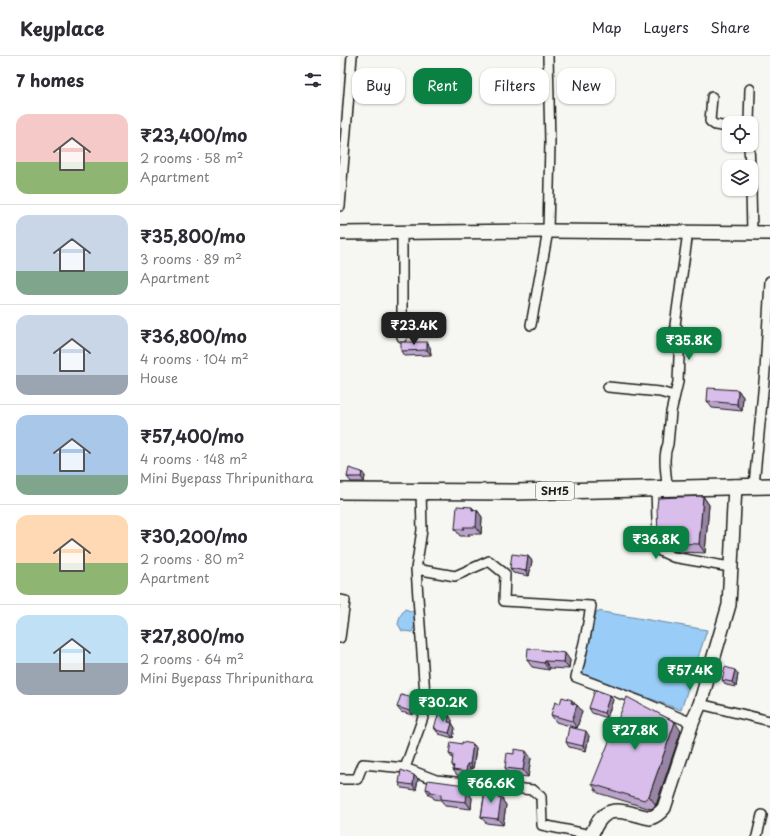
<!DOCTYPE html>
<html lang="en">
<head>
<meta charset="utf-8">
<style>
  body { margin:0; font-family:"Playpen Sans",sans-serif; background:#f7f7f7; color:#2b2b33; height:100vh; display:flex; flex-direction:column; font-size:15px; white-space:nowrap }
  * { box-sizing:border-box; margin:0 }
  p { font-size:13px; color:#7c7c81 }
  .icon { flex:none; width:22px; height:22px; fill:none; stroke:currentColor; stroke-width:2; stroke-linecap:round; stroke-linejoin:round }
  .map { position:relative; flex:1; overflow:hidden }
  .drawer { display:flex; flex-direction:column; background:#fff; width:340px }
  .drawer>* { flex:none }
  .banner { position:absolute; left:12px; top:12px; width:358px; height:36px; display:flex; gap:8px }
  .controls { position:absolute; left:382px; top:60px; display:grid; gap:8px }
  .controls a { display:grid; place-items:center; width:36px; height:36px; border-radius:8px; background:#fff; box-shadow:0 1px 3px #0004; font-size:20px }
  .price { position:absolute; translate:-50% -34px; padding:0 9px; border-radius:8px; background:#0b8043; color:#fff; font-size:13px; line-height:26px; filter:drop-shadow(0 1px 2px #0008) }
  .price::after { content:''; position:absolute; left:50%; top:24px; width:12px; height:9px; margin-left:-6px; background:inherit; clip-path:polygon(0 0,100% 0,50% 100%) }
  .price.current { background:#222; color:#fff }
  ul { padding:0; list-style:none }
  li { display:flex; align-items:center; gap:12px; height:100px; padding:0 16px }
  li+li { border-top:1px solid #e1e1e2 }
  li span { display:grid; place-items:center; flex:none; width:112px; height:80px; border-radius:12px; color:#555 }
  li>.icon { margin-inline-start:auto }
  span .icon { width:48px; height:48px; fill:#fffc; stroke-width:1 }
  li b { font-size:17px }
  h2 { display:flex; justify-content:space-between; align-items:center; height:48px; padding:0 16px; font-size:17px }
  .pill { padding:0 14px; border-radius:12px; background:#fff; box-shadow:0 1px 3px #0004; font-size:14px; line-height:36px }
  .pill.current { background:#0b8043; color:#fff }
  header { display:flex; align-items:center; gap:24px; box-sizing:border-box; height:56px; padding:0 20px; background:#fff; border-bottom:1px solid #e1e1e2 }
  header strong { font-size:19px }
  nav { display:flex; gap:22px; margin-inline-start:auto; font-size:14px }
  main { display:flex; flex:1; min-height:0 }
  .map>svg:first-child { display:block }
</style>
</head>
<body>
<header>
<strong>Keyplace</strong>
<nav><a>Map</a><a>Layers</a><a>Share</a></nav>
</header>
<main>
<section class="drawer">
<h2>7 homes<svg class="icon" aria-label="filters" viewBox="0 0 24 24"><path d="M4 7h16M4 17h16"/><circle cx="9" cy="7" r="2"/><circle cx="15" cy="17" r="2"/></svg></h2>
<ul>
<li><span style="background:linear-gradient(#f6c9c9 60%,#8fb573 0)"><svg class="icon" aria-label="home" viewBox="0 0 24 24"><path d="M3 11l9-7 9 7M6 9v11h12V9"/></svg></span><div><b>₹23,400/mo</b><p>2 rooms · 58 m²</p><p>Apartment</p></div></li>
<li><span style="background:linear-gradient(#c9d6e8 70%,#7fa58c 0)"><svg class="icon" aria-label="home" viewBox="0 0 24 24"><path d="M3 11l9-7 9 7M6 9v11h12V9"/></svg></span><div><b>₹35,800/mo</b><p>3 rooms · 89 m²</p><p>Apartment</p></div></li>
<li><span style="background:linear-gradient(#c9d6e8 75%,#9aa5b1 0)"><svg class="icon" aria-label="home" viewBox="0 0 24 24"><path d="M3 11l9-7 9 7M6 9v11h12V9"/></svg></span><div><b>₹36,800/mo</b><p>4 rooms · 104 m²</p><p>House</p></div></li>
<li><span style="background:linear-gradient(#a9c7e8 75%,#7fa58c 0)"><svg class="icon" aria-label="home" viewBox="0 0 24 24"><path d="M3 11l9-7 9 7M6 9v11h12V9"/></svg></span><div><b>₹57,400/mo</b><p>4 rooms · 148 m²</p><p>Mini Byepass Thripunithara</p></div></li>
<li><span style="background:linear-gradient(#ffd9b3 60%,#8fb573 0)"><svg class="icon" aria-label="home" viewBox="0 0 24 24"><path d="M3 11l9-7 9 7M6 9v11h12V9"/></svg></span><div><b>₹30,200/mo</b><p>2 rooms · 80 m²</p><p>Apartment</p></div></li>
<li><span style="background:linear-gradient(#bfe0f5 60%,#9aa5b1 0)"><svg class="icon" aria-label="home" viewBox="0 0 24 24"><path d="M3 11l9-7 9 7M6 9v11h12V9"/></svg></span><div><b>₹27,800/mo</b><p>2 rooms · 64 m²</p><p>Mini Byepass Thripunithara</p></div></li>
</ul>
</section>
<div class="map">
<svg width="430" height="780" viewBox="0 0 430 780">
  <rect width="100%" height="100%" fill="#f6f6f2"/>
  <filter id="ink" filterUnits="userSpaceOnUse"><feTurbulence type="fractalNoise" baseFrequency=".025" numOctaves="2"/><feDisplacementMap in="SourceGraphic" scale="8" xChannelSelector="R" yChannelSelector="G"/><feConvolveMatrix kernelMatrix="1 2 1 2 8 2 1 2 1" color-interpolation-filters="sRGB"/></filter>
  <g filter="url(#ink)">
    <!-- water -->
    <path fill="#99ccf6" stroke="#67869f" d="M65,553L74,556L77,564L72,576L62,575L58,568L60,560Z
      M257,555L367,574L341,654L236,615Z"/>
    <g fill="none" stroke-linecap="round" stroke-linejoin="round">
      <!-- minor casing -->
      <g stroke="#1c1c1c" stroke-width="12">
        <path id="minor" d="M372,41L370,65L375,69L389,71
          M409,67L410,33
          M409,89L410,111
          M411,133L412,177
          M0,150L12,0
          M191,269L208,175L210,87L208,0
          M62,281V176
          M268,331L320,336L334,340
          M414,429L425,315L430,225
          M316,433L318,494L333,501L390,511
          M327,433C327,418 322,403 328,388L331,356L338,326L340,276L335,269L348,176
          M81,435L82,474L76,513L115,520L149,505L165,518L164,545L251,550L246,578L236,621L305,647L352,667
          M0,544L5,545L0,582
          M360,648L430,665
          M65,712L96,724L193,734L201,741L202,769L251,779
          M0,723H17L23,708L65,712L86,653L76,513
          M417,780L422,759"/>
      </g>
      <!-- secondary casing -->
      <g stroke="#1c1c1c" stroke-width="16">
        <path id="secondary" d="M0,177L208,175L430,177
          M251,780C264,745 280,755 310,762C317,760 320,757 324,752L352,667L360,648L389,549L395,430"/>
      </g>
      <!-- primary casing -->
      <g stroke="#1c1c1c" stroke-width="18">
        <path id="primary" d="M0,435L174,436L430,430"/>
      </g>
      <!-- minor -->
      <use href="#minor" stroke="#f6f6f2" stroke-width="9"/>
      <!-- secondary -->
      <use href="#secondary" stroke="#f6f6f2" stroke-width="13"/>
      <!-- primary -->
      <use href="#primary" stroke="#f6f6f2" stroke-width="15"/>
    </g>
    <!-- wall -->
    <path fill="#bba3cb" stroke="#1c1c1c" d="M90,291L91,299L64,300L61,295Z
      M398,334L403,341L402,355L372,352L367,345Z
      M25,420L24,426H11L7,421Z
      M363,440L369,449L365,497L339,496L324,490L318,481Z
      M132,451L135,454H137L142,461L141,478H128L130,480H120L115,473Z
      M188,500L192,505L189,520L173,517L170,512Z
      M187,604H230L229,613L210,612L209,614L192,611Z
      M398,618L396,631L386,629L382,624Z
      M74,642L77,647L73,659L61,656L57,651Z
      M232,644L235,648L242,655L237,672L216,666L211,659Z
      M273,644L267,662L252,657L249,652Z
      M112,664V667L115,672L113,682L99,678L94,672Z
      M341,675L316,749L311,753L258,737L252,728Z
      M249,680L246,695L229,691L226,686Z
      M122,688H133L136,692L133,713L130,712L129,720L117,719L113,714L114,712L112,709L113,703L109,698Z
      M174,698L191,702L188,721L170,719L165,712Z
      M78,723L76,734L62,732L59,727Z
      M86,733L129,735V737L132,742L131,753L105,750L101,744L94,743L92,740H90Z
      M141,735L158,737L163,743V745L166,749L163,769L146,767L141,761L144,740Z"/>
    <!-- shaded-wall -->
    <path fill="#9885a5" stroke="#1c1c1c" d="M87,286L90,291L91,299L87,294Z
      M398,334L403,341L402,355L397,348Z
      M22,416L25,420L24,426L21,421Z
      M363,440L369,449L365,497L359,488Z
      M132,451L137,457V454L142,461L141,478L136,471L132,454Z
      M188,500L192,505L189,520L186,515Z
      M225,597L230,604L229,613L224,606Z
      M205,605L210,612L209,614L204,607Z
      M395,614L398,618L396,631L392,626Z
      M270,639L273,644L267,662L264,657Z
      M74,642L77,647L73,659L70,655Z
      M232,644L237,651V649L242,655L237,672L232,665L231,647Z
      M109,659L112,664L111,670L108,666Z
      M335,666L341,675L316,749L309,740Z
      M112,667L115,672L113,682L109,677Z
      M246,675L249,680L246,695L243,690Z
      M133,688L136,692L133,713L130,708Z
      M186,695L191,702L188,721L183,714Z
      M127,708L130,712L129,720L126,716Z
      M74,719L78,723L76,734L73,729Z
      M125,729L129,735V737L132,742L131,753L126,746L124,733Z
      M150,730L155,736L149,735Z
      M158,737L163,743V745L166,749L163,769L158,763Z"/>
    <!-- building -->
    <path fill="#d9beec" stroke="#1c1c1c" d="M61,286H87V294L61,295Z
      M368,332L398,334L397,348L367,345Z
      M9,412L22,416L21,421H7Z
      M363,440L359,488L332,487L318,481L317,451L318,442Z
      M117,450L132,451V454H137L136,471H123L125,473H115Z
      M172,498L188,500L186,515L170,512Z
      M188,592L225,597L224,606L205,605L204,607L187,604Z
      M385,611L395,614L392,626L382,624Z
      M255,634L270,639L264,657L249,652Z
      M61,639L74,642L70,655L57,651Z
      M222,641L232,644L231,647L237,649L232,665L211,659L215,646L220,648Z
      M287,641L335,666L309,740L304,744L252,728Z
      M99,657L109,659L108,666L112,667L109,677L96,674V672H94Z
      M229,671L246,675L243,690L226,686Z
      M111,686L122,688V686L133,688L130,708H127L126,716L113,714L114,710L112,709L113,699L109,698Z
      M174,693L186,695L183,714L165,712L167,697L174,698Z
      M61,714L74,719L73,729L59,727Z
      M88,724L125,729L124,733L126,734V736H127L126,746L101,743V738L90,736V734L86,733Z
      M142,729L150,730L149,735L158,737V742L161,743L158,763L141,761L145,736L141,735Z"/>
  </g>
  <g text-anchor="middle" stroke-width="4" stroke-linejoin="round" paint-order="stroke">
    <!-- shield labels -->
    <rect fill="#f6f6f2" stroke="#5d5d5c" stroke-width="1" x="196" y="426" width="38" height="18" rx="3"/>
    <g font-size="11" font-weight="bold" fill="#1c1c1c">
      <text x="215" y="439">SH15</text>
    </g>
  </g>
</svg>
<div class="controls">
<a><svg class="icon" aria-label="locate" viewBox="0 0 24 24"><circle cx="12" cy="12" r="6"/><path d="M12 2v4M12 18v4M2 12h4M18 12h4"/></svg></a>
<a><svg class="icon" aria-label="layers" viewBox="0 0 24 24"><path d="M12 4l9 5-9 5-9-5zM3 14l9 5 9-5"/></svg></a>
</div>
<b class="price current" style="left:74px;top:290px">₹23.4K</b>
<b class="price" style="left:349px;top:305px">₹35.8K</b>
<b class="price" style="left:316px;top:504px">₹36.8K</b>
<b class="price" style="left:350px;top:635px">₹57.4K</b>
<b class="price" style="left:103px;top:667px">₹30.2K</b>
<b class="price" style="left:295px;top:695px">₹27.8K</b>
<b class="price" style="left:151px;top:748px">₹66.6K</b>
<div class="banner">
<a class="pill">Buy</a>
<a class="pill current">Rent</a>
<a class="pill">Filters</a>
<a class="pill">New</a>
</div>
</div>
</main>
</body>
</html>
